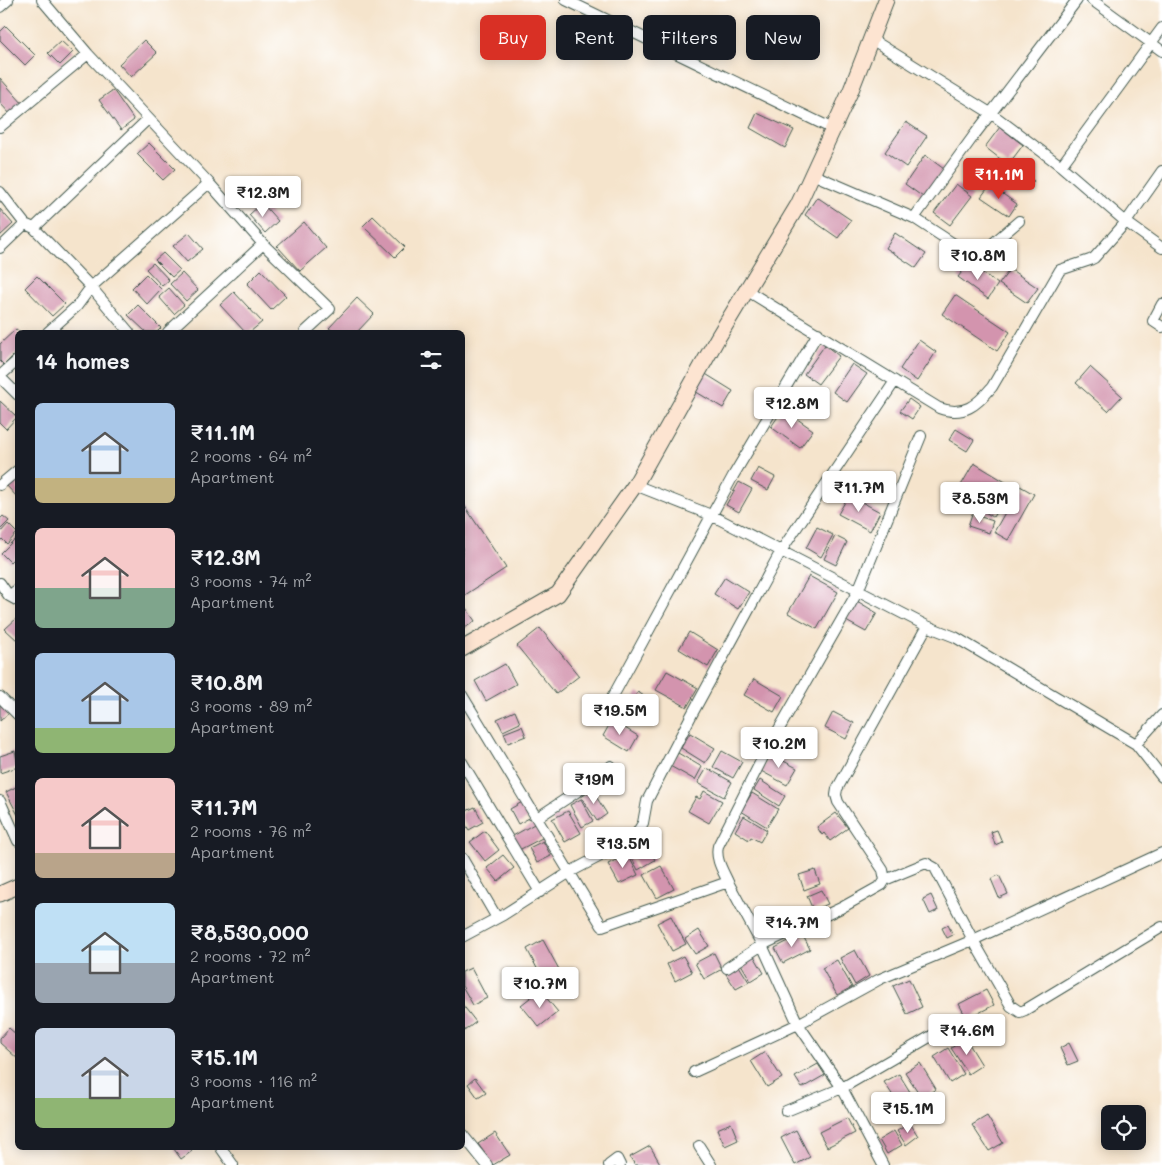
<!DOCTYPE html>
<html lang="en">
<head>
<meta charset="utf-8">
<style>
  body { margin:0; font-family:Mali,sans-serif; background:#20242c; color:#f1f3f6; height:100vh; display:flex; flex-direction:column; font-size:19px; white-space:nowrap }
  * { box-sizing:border-box; margin:0 }
  p { font-size:16px; color:#9ea1a6 }
  .icon { flex:none; width:28px; height:28px; fill:none; stroke:currentColor; stroke-width:2; stroke-linecap:round; stroke-linejoin:round }
  .map { position:relative; flex:1; overflow:hidden }
  .details { position:absolute; left:15px; top:330px; width:450px; height:820px; display:flex; flex-direction:column; background:#171b24; border-radius:8px; box-shadow:0 2px 12px #0003 }
  .details>* { flex:none }
  .banner { position:absolute; left:480px; top:15px; width:475px; height:45px; display:flex; gap:10px }
  .buttons { position:absolute; left:1101px; top:1105px; display:grid; gap:10px }
  .buttons a { display:grid; place-items:center; width:45px; height:45px; border-radius:8px; background:#171b24; box-shadow:0 2px 12px #0003; font-size:25px }
  .price { position:absolute; translate:-50% -42px; padding:0 11px; border-radius:5px; background:#fff; color:#222; font-size:16px; line-height:32px; filter:drop-shadow(0 1px 2px #0008) }
  .price::after { content:''; position:absolute; left:50%; top:30px; width:15px; height:11px; margin-left:-8px; background:inherit; clip-path:polygon(0 0,100% 0,50% 100%) }
  .price.current { background:#d93025; color:#fff }
  ul { padding:0; list-style:none }
  li { display:flex; align-items:center; gap:15px; height:125px; padding:0 20px }
  li span { display:grid; place-items:center; flex:none; width:140px; height:100px; border-radius:8px; color:#555 }
  li>.icon { margin-inline-start:auto }
  span .icon { width:60px; height:60px; fill:#fffc; stroke-width:1 }
  li b { font-size:21px }
  h2 { display:flex; justify-content:space-between; align-items:center; height:60px; padding:0 20px; font-size:21px }
  .tag { padding:0 18px; border-radius:8px; background:#171b24; box-shadow:0 2px 12px #0003; font-size:18px; line-height:45px }
  .tag.current { background:#d93025; color:#fff }
  .map>svg:first-child { display:block }
</style>
</head>
<body>
<div class="map">
<svg width="1162" height="1165" viewBox="0 0 1162 1165">
  <rect width="100%" height="100%" fill="#fff"/>
  <filter id="ink" filterUnits="userSpaceOnUse"><feTurbulence type="fractalNoise" baseFrequency=".02" numOctaves="2"/><feDisplacementMap in="SourceGraphic" scale="10" xChannelSelector="R" yChannelSelector="G"/><feConvolveMatrix kernelMatrix="1 2 1 2 8 2 1 2 1" color-interpolation-filters="sRGB"/></filter>
  <filter id="wash" filterUnits="userSpaceOnUse"><feTurbulence type="fractalNoise" baseFrequency=".0096" numOctaves="4" result="noise"/><feDisplacementMap in="SourceGraphic" scale="20" xChannelSelector="R" yChannelSelector="G"/><feGaussianBlur stdDeviation="1.12" result="paint"/><feColorMatrix in="noise" values="0 0 0 0 0 0 0 0 0 0 0 0 0 0 0 0 0 1.4 0 .05"/><feComposite in="paint" operator="in"/></filter>
  <g filter="url(#wash)">
    <rect width="100%" height="100%" fill="#f5e4cc"/>
    <g id="blocks">
      <!-- building -->
      <path fill="#d394ae" d="M6,26L35,55L25,65L0,40V32Z
        M144,40L157,53L131,77L119,64Z
        M61,41L73,52L60,65L48,53Z
        M0,78L23,104L11,115L0,103Z
        M113,90L134,120L121,130L99,100Z
        M757,113L794,130L785,148L750,128Z
        M906,122L927,136L906,167L885,152Z
        M1000,127L1023,145L1008,165L985,147Z
        M149,143L175,169L163,180L137,154Z
        M925,155L944,169L923,197L905,184Z
        M1012,164L1034,181L1026,190L1004,173Z
        M956,184L972,196L950,225L934,213Z
        M990,185L1017,204L1009,216L981,197Z
        M817,197L851,220L838,238L805,215Z
        M262,203L278,221L265,233L249,215Z
        M0,209L13,224L0,236Z
        M373,216L405,247L395,257L363,226Z
        M304,222L326,248L300,271L277,246Z
        M189,233L203,249L187,262L173,246Z
        M895,233L926,254L916,268L886,248Z
        M163,253L180,270L172,277L155,260Z
        M153,263L169,280L162,286L146,269Z
        M969,263L998,284L988,299L958,277Z
        M1010,269L1038,288L1027,303L999,284Z
        M261,270L286,296L271,310L247,284Z
        M182,273L198,290L186,301L170,284Z
        M146,274L161,289L147,304L132,288Z
        M37,276L65,304L52,316L25,288Z
        M169,288L184,305L174,314L159,297Z
        M234,292L262,322L250,332H245L220,305Z
        M955,295L1010,332L997,351L942,314Z
        M357,298L374,314L357,332H334L329,328Z
        M138,305L161,328L157,332H146L128,315Z
        M16,329L20,332H18V351L4,365L0,361V344Z
        M919,340L936,352L917,381L900,369Z
        M825,345L839,356L818,384L804,374Z
        M852,364L867,374L847,402L833,392Z
        M1090,367L1122,396L1108,411L1076,383Z
        M704,373L733,391L723,408L693,390Z
        M909,399L920,407L912,419L900,411Z
        M0,401L17,417L6,429L0,423Z
        M783,409L813,430L800,448L771,427Z
        M956,429L974,440L967,451L949,440Z
        M974,463L1012,486L993,517L956,494Z
        M758,468L775,477L768,490L751,481Z
        M18,475V498L6,485Z
        M739,482L752,489L739,512L726,505Z
        M1020,486L1034,494L1008,540L994,532Z
        M849,495L880,512L870,531L838,514Z
        M462,502L506,568L462,597Z
        M972,514L993,521L989,533L968,526Z
        M3,516L9,521L0,530V519Z
        M8,524L17,533L7,544L2,539L0,541V533Z
        M817,527L833,535L821,557L806,548Z
        M18,536V554L10,562L1,553Z
        M835,536L847,542L836,565L824,559Z
        M809,576L838,592L817,629L788,613Z
        M725,577L749,592L738,609L714,594Z
        M857,601L877,613L866,632L846,621Z
        M466,608L475,621L462,630V610Z
        M17,618L18,619V641L5,629Z
        M540,628L579,676L556,694L517,646Z
        M689,632L718,650L708,667L679,649Z
        M505,664L516,684L486,701L475,681Z
        M667,671L698,688L687,707L656,690Z
        M754,679L783,696L774,712L744,695Z
        M638,692L653,702L637,723L622,713Z
        M0,701L10,712L0,721Z
        M515,711L520,723L503,731L497,719Z
        M833,712L854,723L846,739L825,728Z
        M612,720L638,736L629,752L603,736Z
        M522,726L526,736L508,743L504,733Z
        M690,733L715,748L705,763L681,748Z
        M15,751L18,767L0,773V756Z
        M722,751L742,762L733,778L713,767Z
        M678,753L702,767L695,780L670,766Z
        M770,754L797,768L787,785L761,771Z
        M707,768L732,782L724,797L698,783Z
        M760,780L785,796L779,806L754,790Z
        M18,786V815L6,792Z
        M592,790L607,814L597,821L581,797Z
        M704,791L722,801L709,823L688,811L696,797L700,799Z
        M752,793L778,809L767,827L741,811Z
        M581,799L593,821L582,827L570,805Z
        M524,801L533,816L518,824L510,809Z
        M475,807L483,822L469,830L462,819V813Z
        M568,811L581,833L565,842L552,819Z
        M836,813L848,828L830,841L824,833L822,835L817,827Z
        M744,816L767,830L760,842L751,837L749,840L735,831Z
        M536,823L544,837L519,850L511,837Z
        M997,830L1002,842L995,845L991,832Z
        M485,831L499,850L485,861L470,842Z
        M643,837L655,860L638,870L626,846Z
        M543,841L551,856L537,863L529,848Z
        M628,854L638,875L619,884L608,864Z
        M503,855L514,868L498,881L487,868Z
        M661,866L674,889L657,898L644,875Z
        M815,870L820,884L804,890L799,875Z
        M999,875L1008,894L999,898L991,879Z
        M821,890L828,904L813,910L807,896Z
        M931,895L938,910L930,914L923,899Z
        M671,916L686,944L672,951L657,923Z
        M948,925L953,935L947,938L942,928Z
        M699,930L709,946L695,954L685,939Z
        M802,934L810,949L783,963L775,948Z
        M543,940L561,973L544,982L527,949Z
        M855,950L869,976L855,985L840,958Z
        M714,953L722,969L704,979L695,963Z
        M683,956L692,972L675,981L667,964Z
        M754,956L764,973L751,981L741,964Z
        M837,960L852,987L837,995L822,968Z
        M739,966L749,982L736,989L726,974Z
        M471,968L487,998L473,1005L462,986V972Z
        M909,979L922,1007L907,1014L893,986Z
        M540,990L558,1012L539,1027L521,1005Z
        M986,990L994,1005L967,1019L959,1004Z
        M462,1004L476,1022L464,1031L462,1030Z
        M9,1028L18,1036V1059L0,1043V1038Z
        M966,1039L982,1065L968,1074L951,1048Z
        M1069,1043L1078,1061L1068,1065L1060,1048Z
        M948,1048L964,1074L950,1083L934,1057Z
        M765,1052L782,1078L767,1087L751,1061Z
        M920,1063L936,1089L922,1098L905,1072Z
        M818,1064L825,1075L802,1088L795,1077Z
        M899,1074L915,1100L901,1108L884,1082Z
        M475,1078L486,1093L478,1098L468,1084Z
        M987,1116L1003,1143L989,1151L972,1125Z
        M847,1118L855,1133L827,1147L819,1132Z
        M731,1123L738,1140L725,1146L717,1129Z
        M910,1123L918,1136L906,1145L897,1131Z
        M796,1130L810,1157L795,1165L781,1138Z
        M894,1131L902,1145L887,1154L879,1140Z
        M495,1133L510,1155L493,1165L478,1144Z
        M650,1146L661,1165H635L630,1157Z
        M176,1148H190L192,1151L181,1159L174,1149Z"/>
    </g>
  </g>
  <g filter="url(#ink)">
    <use href="#blocks" fill-opacity="0" stroke="#3f564b" stroke-width="1"/>
    <g fill="none" stroke-linecap="round" stroke-linejoin="round">
      <!-- street casing -->
      <g stroke="#3f564b" stroke-width="12">
        <path id="street" d="M42,0L88,54L209,183L91,287L77,306L48,332
          M566,0L833,129
          M1092,0L1162,51
          M0,7L8,0
          M871,39L992,114L1061,166L1126,222L1162,248
          M0,127L88,54
          M1061,166L1162,28
          M812,174L914,218L960,248L974,252L984,251L1019,221
          M0,192L25,224L34,228L148,119
          M914,218L975,134L1077,0
          M34,228L91,287L129,332
          M263,244L330,309L305,332
          M0,248L25,224
          M746,290L939,408C964,417 977,405 992,387L1060,270L1090,260L1094,258L1126,222L1162,171
          M1162,304L1153,321L1162,327
          M168,332L263,244L209,183
          M0,376L18,360
          M0,377L18,395
          M0,485L18,470
          M635,485L711,515L927,626L955,637L1136,744
          M0,583L9,596L18,601
          M9,596L18,589
          M462,695L602,926L728,882L762,945L798,1024L842,1088L883,1165
          M0,697L18,715
          M1162,715L1136,744L1162,777
          M600,720L733,476L818,333
          M462,762L540,892
          M0,801L18,841
          M537,818L607,772L611,766
          M462,858L497,918
          M885,880L926,863L935,868L973,940L1011,1006L1020,1012L1025,1010L1162,927
          M728,882C723,871 715,859 718,846L763,757L858,591L921,436
          M462,937L503,915L570,872L629,841L637,833L643,823L647,801L691,716L781,551L895,381
          M727,968L762,945L841,908L882,885L885,880L883,870L838,802L836,795L837,789L927,626
          M694,1072L798,1024L880,979L973,940L1162,853
          M786,1111L842,1088L933,1035
          M462,1134L487,1165
          M699,1146L711,1165
          M221,1148L233,1165
          M609,1165L617,1159L620,1165"/>
      </g>
      <!-- secondary casing -->
      <g stroke="#3f564b" stroke-width="17">
        <path id="secondary" d="M462,649L558,594L635,485L717,339L798,205L851,90L886,0
          M0,894L18,886"/>
      </g>
      <!-- street -->
      <use href="#street" stroke="#fff" stroke-width="10"/>
      <!-- secondary -->
      <use href="#secondary" stroke="#fde4d1" stroke-width="15"/>
    </g>
  </g>
</svg>
<div class="buttons">
<a><svg class="icon" aria-label="locate" viewBox="0 0 24 24"><circle cx="12" cy="12" r="6"/><path d="M12 2v4M12 18v4M2 12h4M18 12h4"/></svg></a>
</div>
<b class="price current" style="left:999px;top:200px">₹11.1M</b>
<b class="price" style="left:263px;top:218px">₹12.3M</b>
<b class="price" style="left:978px;top:281px">₹10.8M</b>
<b class="price" style="left:792px;top:429px">₹12.8M</b>
<b class="price" style="left:859px;top:513px">₹11.7M</b>
<b class="price" style="left:980px;top:524px">₹8.53M</b>
<b class="price" style="left:620px;top:736px">₹19.5M</b>
<b class="price" style="left:779px;top:769px">₹10.2M</b>
<b class="price" style="left:594px;top:805px">₹19M</b>
<b class="price" style="left:623px;top:869px">₹13.5M</b>
<b class="price" style="left:792px;top:948px">₹14.7M</b>
<b class="price" style="left:540px;top:1009px">₹10.7M</b>
<b class="price" style="left:967px;top:1056px">₹14.6M</b>
<b class="price" style="left:908px;top:1134px">₹15.1M</b>
<div class="banner">
<a class="tag current">Buy</a>
<a class="tag">Rent</a>
<a class="tag">Filters</a>
<a class="tag">New</a>
</div>
<section class="details">
<h2>14 homes<svg class="icon" aria-label="filters" viewBox="0 0 24 24"><path d="M4 7h16M4 17h16"/><circle cx="9" cy="7" r="2"/><circle cx="15" cy="17" r="2"/></svg></h2>
<ul>
<li><span style="background:linear-gradient(#a9c7e8 75%,#c2b280 0)"><svg class="icon" aria-label="home" viewBox="0 0 24 24"><path d="M3 11l9-7 9 7M6 9v11h12V9"/></svg></span><div><b>₹11.1M</b><p>2 rooms · 64 m²</p><p>Apartment</p></div></li>
<li><span style="background:linear-gradient(#f6c9c9 60%,#7fa58c 0)"><svg class="icon" aria-label="home" viewBox="0 0 24 24"><path d="M3 11l9-7 9 7M6 9v11h12V9"/></svg></span><div><b>₹12.3M</b><p>3 rooms · 74 m²</p><p>Apartment</p></div></li>
<li><span style="background:linear-gradient(#a9c7e8 75%,#8fb573 0)"><svg class="icon" aria-label="home" viewBox="0 0 24 24"><path d="M3 11l9-7 9 7M6 9v11h12V9"/></svg></span><div><b>₹10.8M</b><p>3 rooms · 89 m²</p><p>Apartment</p></div></li>
<li><span style="background:linear-gradient(#f6c9c9 75%,#b9a48a 0)"><svg class="icon" aria-label="home" viewBox="0 0 24 24"><path d="M3 11l9-7 9 7M6 9v11h12V9"/></svg></span><div><b>₹11.7M</b><p>2 rooms · 76 m²</p><p>Apartment</p></div></li>
<li><span style="background:linear-gradient(#bfe0f5 60%,#9aa5b1 0)"><svg class="icon" aria-label="home" viewBox="0 0 24 24"><path d="M3 11l9-7 9 7M6 9v11h12V9"/></svg></span><div><b>₹8,530,000</b><p>2 rooms · 72 m²</p><p>Apartment</p></div></li>
<li><span style="background:linear-gradient(#c9d6e8 70%,#8fb573 0)"><svg class="icon" aria-label="home" viewBox="0 0 24 24"><path d="M3 11l9-7 9 7M6 9v11h12V9"/></svg></span><div><b>₹15.1M</b><p>3 rooms · 116 m²</p><p>Apartment</p></div></li>
</ul>
</section>
</div>
</body>
</html>
